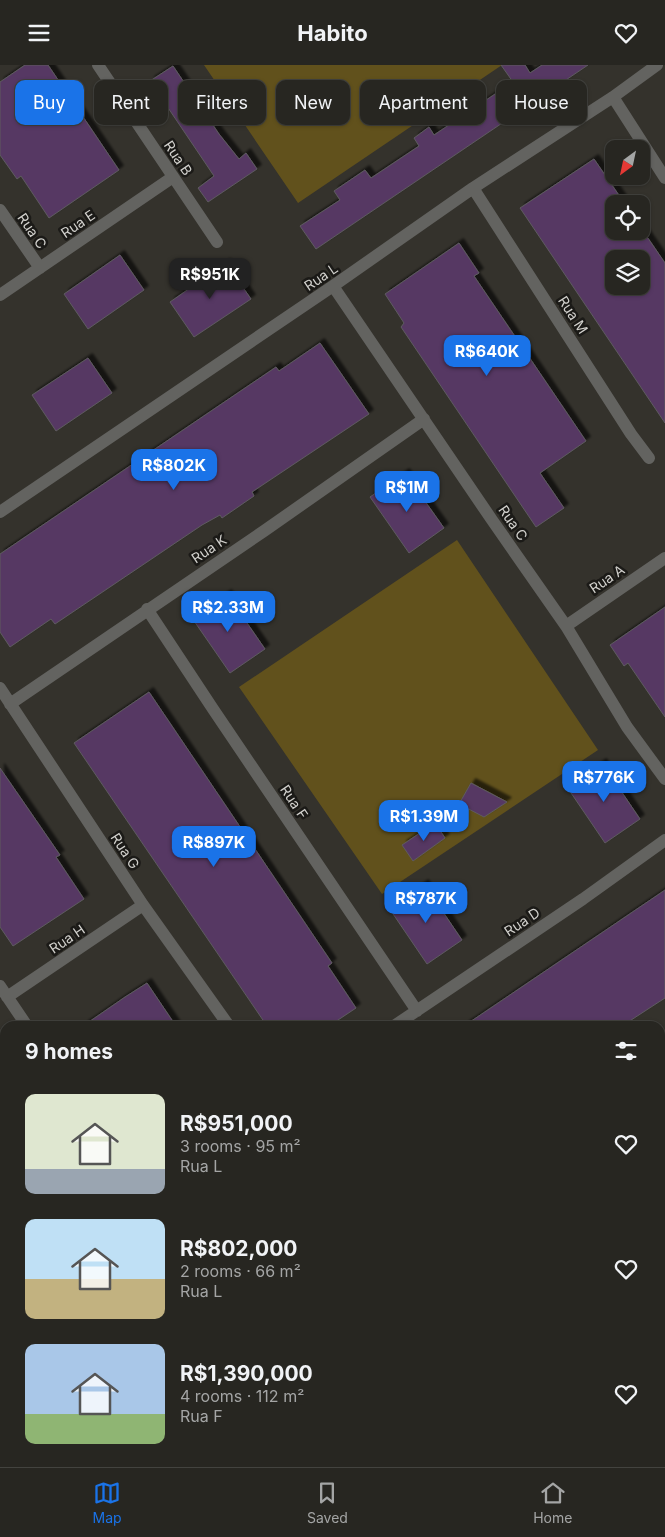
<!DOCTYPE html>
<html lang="en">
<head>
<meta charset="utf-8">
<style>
  body { margin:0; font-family:Inter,sans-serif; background:#33322e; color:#f1f3f6; height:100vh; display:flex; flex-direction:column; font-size:19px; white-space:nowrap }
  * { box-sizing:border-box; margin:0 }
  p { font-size:16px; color:#a4a5a5 }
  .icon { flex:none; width:28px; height:28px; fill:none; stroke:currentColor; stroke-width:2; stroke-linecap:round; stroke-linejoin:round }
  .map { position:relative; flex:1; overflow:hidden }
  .side { position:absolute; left:0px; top:956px; width:665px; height:446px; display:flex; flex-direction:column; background:#272621; border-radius:15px 15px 0 0; box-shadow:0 1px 4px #0004,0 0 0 1px #43433f }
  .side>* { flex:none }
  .hud { position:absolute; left:15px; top:15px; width:635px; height:45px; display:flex; gap:10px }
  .needle { width:32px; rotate:213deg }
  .buttons { position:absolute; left:605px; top:75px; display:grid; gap:10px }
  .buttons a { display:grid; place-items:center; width:45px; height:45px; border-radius:10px; background:#272621; box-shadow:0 1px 4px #0004,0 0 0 1px #43433f; font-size:25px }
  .price { position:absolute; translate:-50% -42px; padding:0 11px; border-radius:10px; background:#1a73e8; color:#fff; font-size:16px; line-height:32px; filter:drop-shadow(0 1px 2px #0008) }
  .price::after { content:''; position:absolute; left:50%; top:30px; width:15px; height:11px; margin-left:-8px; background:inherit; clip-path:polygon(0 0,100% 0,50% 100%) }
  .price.current { background:#222; color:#fff }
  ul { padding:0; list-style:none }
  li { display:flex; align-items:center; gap:15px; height:125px; padding:0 25px }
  li span { display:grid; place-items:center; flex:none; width:140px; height:100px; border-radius:10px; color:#555 }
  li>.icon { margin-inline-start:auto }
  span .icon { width:60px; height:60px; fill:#fffc; stroke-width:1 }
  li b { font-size:21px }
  h2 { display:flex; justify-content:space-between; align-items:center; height:60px; padding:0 25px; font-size:21px }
  .tag { padding:0 18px; border-radius:10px; background:#272621; box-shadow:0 1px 4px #0004,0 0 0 1px #43433f; font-size:18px; line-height:45px }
  .tag.current { background:#1a73e8; color:#fff }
  header { display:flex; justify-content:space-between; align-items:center; height:65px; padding:0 25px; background:#272621; font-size:22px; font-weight:700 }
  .tab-bar { display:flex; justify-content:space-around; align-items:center; height:70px; border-top:1px solid #43433f; background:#272621; font-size:14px; color:#a4a5a5 }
  .tab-bar a { display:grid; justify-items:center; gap:2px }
  .tab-bar .current { color:#1a73e8 }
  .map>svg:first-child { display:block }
</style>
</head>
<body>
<header><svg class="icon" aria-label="menu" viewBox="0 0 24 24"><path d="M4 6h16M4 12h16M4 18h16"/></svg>Habito<svg class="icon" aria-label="heart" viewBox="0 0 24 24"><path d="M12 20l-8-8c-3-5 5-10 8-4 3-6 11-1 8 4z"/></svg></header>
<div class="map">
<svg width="665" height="1402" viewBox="0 0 665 1402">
  <defs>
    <filter id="shadow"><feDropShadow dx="4.5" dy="-4.5" stdDeviation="1" flood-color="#0009"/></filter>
  </defs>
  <rect width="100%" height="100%" fill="#34322c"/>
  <!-- green -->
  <path fill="#61511c" d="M204,0H502L298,138Z
    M457,475L598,685L382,829L239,622Z"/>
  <!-- building -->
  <path fill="#573963" stroke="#5e5b60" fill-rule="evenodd" filter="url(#shadow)" d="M25,0H48L119,105L49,153L21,111L17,114L0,90V17Z
    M501,0H525L530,8L542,0H588L316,184L300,161L340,135L334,126L365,105L371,113L419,81L414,73L429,62L434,70L513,17Z
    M173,1L219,69L239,94L246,88L257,104L208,137L198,123L214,111L150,16Z
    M594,94L625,139H614V166H641V163L665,198V358L520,143ZM614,194H641V221H614Z
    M459,178L479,208L474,211L586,376L540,408L564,443L536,462L401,262L404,258L385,229Z
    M120,190L144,225L88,264L64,229Z
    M226,198L251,234L194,272L170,237Z
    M320,278L369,349L252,427L254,431L222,453L220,450L202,460L55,559L51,554L10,582L0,567V489L276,302L279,306Z
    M88,293L112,328L56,366L32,330Z
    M405,408L444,463L409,488L370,432Z
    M227,529L265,584L230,608L192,553Z
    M665,542V652L628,598L624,601L610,580Z
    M149,627L332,898L328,901L356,943L329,961H267L74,678Z
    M602,698L640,754L605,778L567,722Z
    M0,703L60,790L56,792L84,834L13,881L0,862Z
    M471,718L507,737L484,752L459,739Z
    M435,758L445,773L413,796L402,780Z
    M424,819L462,875L427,899L389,843Z
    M665,825V933L648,944L622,961H464Z
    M147,918L176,961H83L125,932Z"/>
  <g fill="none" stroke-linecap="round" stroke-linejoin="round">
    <!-- street -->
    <path stroke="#636360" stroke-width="12" d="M98,0L217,177
      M613,32L665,113
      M473,123L631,369L649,393
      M0,145L40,203
      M333,221L492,455L566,561L627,662L665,714
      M0,230L173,112
      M0,447L333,221L473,123L613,32L657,0
      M147,544L213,644L417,946
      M566,561L665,493
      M0,623L143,840L229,961
      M10,639L264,466L424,354
      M0,921L27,961
      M7,932L143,840
      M394,961L583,834L665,775
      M660,982L665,979
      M660,1196L665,1193
      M490,1398L494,1402
      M354,1402L361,1398
      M650,1402L657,1398"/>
    <!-- primary -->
    <path stroke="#94928c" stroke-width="12" d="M0,1226L5,1233
      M0,1357L5,1363
      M34,1398L37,1402
      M141,1398L145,1402"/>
  </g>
  <g text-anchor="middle" stroke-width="5" stroke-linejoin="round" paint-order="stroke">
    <!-- street labels -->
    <g font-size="14" fill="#d2d1cd" stroke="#1b1a17">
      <text transform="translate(178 93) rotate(56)" y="5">Rua B</text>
      <text transform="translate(78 159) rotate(-34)" y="5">Rua E</text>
      <text transform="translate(32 166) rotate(56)" y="5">Rua C</text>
      <text transform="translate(321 212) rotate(-34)" y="5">Rua L</text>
      <text transform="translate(573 250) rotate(57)" y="5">Rua M</text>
      <text transform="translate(513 458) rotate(55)" y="5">Rua C</text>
      <text transform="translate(209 484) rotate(-34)" y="5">Rua K</text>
      <text transform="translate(607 514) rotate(-34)" y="5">Rua A</text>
      <text transform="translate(294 737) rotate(56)" y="5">Rua F</text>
      <text transform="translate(125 786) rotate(57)" y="5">Rua G</text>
      <text transform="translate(522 857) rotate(-34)" y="5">Rua D</text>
      <text transform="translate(67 874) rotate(-34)" y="5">Rua H</text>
    </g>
  </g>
</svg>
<div class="buttons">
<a><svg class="needle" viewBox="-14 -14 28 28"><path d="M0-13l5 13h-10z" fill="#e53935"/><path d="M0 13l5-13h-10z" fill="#a4a5a5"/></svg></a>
<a><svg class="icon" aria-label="locate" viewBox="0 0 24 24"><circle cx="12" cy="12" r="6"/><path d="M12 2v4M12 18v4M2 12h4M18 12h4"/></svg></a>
<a><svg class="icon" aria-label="layers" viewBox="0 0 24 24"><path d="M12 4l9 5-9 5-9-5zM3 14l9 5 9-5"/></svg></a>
</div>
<b class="price current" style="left:210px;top:235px">R$951K</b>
<b class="price" style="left:487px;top:312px">R$640K</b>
<b class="price" style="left:174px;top:426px">R$802K</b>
<b class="price" style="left:407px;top:448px">R$1M</b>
<b class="price" style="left:228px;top:568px">R$2.33M</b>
<b class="price" style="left:604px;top:738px">R$776K</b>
<b class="price" style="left:424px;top:777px">R$1.39M</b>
<b class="price" style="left:214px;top:803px">R$897K</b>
<b class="price" style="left:426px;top:859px">R$787K</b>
<div class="hud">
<a class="tag current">Buy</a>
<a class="tag">Rent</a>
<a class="tag">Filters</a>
<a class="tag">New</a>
<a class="tag">Apartment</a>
<a class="tag">House</a>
</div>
<section class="side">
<h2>9 homes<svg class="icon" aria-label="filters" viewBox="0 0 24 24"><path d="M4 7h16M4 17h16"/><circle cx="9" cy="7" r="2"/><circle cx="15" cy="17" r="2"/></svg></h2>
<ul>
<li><span style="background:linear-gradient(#dfe7d0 75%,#9aa5b1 0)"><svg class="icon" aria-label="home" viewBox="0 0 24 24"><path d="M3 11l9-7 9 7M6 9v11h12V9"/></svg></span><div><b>R$951,000</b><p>3 rooms · 95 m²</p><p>Rua L</p></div><svg class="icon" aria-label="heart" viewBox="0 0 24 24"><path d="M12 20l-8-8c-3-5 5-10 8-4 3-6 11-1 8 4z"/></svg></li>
<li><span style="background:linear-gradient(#bfe0f5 60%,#c2b280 0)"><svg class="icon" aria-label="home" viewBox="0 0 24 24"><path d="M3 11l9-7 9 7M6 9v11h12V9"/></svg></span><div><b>R$802,000</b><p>2 rooms · 66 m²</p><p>Rua L</p></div><svg class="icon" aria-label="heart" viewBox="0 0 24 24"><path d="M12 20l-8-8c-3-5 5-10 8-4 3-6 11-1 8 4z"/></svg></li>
<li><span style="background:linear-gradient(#a9c7e8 70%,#8fb573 0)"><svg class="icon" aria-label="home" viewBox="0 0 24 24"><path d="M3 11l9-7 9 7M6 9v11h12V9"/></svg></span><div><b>R$1,390,000</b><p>4 rooms · 112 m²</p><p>Rua F</p></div><svg class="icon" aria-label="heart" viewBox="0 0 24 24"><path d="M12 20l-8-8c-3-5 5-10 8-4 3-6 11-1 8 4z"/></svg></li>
</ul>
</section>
</div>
<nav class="tab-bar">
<a class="current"><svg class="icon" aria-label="map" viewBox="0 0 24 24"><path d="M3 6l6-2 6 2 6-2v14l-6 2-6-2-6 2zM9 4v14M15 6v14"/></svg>Map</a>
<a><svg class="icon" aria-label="saved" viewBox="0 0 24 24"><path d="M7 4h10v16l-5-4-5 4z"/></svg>Saved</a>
<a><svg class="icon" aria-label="home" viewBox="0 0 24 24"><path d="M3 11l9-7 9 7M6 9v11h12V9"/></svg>Home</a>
</nav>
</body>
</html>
